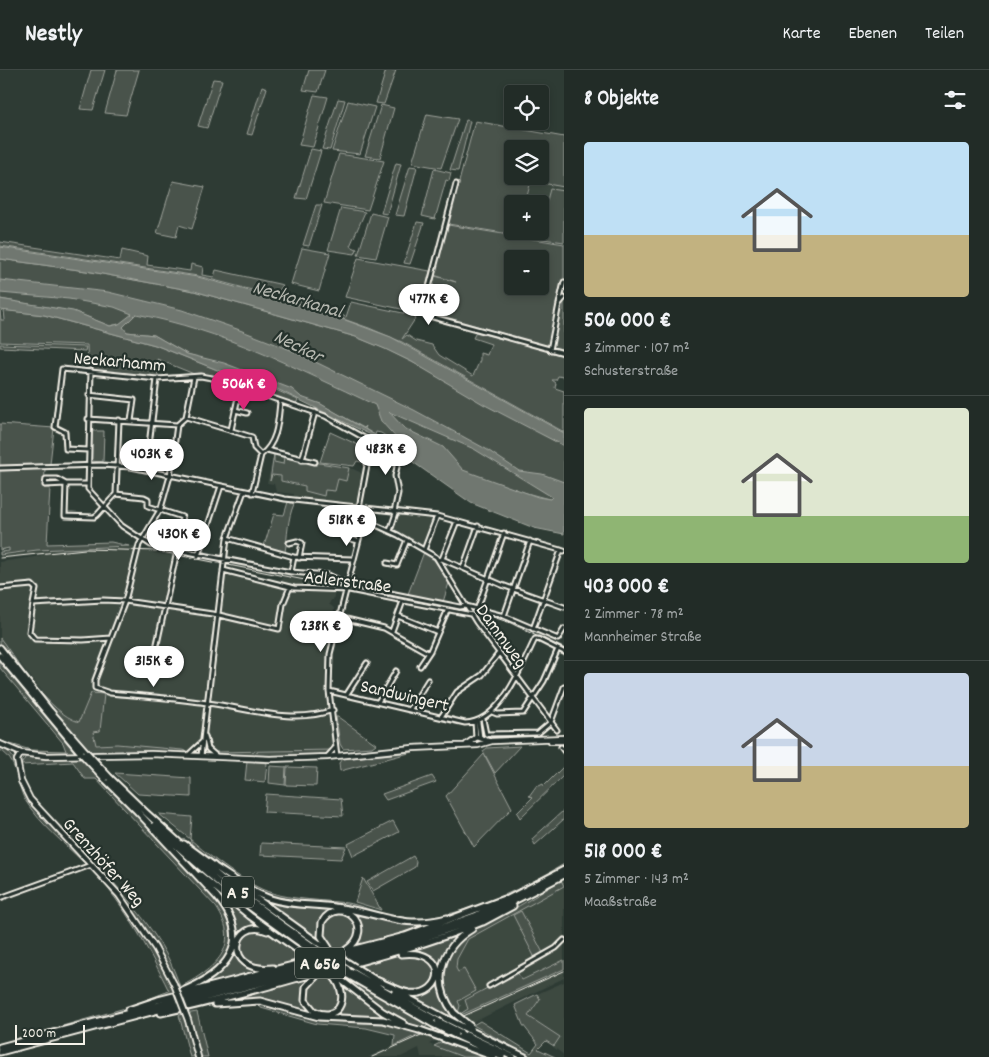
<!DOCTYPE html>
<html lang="de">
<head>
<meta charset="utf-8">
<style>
  body { margin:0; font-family:Dekko,sans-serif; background:#2e3833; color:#f1f3f6; height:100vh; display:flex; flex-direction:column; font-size:19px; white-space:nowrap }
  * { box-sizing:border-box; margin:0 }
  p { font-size:16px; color:#a2a7a7 }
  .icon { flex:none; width:28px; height:28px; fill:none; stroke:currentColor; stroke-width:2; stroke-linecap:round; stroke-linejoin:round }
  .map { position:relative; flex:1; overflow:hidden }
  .side { display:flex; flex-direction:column; background:#222c27; width:425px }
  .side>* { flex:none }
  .controls { position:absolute; left:504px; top:15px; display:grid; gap:10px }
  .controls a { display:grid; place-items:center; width:45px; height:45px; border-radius:5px; background:#222c27; box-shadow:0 2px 8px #0003,0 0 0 1px #3f4844; font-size:25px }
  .scale { position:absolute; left:15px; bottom:12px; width:70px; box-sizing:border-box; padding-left:5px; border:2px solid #f4f1e8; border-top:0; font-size:14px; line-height:18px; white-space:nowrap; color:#f4f1e8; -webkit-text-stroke:4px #26332d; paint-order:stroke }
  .price { position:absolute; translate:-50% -42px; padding:0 11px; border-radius:18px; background:#fff; color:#222; font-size:16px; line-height:32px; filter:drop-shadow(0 1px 2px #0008) }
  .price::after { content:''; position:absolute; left:50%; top:30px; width:15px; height:11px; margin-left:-8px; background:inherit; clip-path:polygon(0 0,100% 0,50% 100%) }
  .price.selected { background:#db2777; color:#fff }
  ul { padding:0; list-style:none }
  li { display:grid; align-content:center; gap:10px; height:265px; padding:0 20px }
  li+li { border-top:1px solid #3f4844 }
  li span { display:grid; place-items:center; height:155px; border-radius:5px; color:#555 }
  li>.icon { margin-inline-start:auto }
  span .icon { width:90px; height:90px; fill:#fffc; stroke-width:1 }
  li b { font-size:21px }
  h2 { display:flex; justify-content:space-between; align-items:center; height:60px; padding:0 20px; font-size:21px }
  header { display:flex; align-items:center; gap:30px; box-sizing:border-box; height:70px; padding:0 25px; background:#222c27; border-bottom:1px solid #3f4844 }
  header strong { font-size:24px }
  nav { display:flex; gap:28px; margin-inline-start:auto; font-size:18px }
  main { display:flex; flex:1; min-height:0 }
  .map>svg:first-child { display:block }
</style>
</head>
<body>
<header>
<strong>Nestly</strong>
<nav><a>Karte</a><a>Ebenen</a><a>Teilen</a></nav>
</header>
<main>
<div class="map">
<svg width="564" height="987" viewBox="0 0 564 987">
  <rect width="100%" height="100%" fill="#2e3b34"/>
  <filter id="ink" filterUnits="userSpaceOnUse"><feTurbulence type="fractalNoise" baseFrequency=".02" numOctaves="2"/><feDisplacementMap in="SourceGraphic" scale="10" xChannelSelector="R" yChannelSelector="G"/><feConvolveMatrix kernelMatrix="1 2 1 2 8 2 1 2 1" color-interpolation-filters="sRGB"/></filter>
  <g filter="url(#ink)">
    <!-- built -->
    <path fill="#3c4841" d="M544,64L564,67V173L522,166L524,161H540V134H526L533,106H540V79Z
      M274,384L353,399L360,402L364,407V413L357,437L302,427L294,428V424L276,422L274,414L267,413Z
      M398,444L434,449L423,475L392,460Z
      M113,475L133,476H137L136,480L176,485L165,536L217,544L222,500L281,515L282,507L309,512L308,519H336L333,530H331L329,534L334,538L331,622L335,643L332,680L225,682L215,681L200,670L190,682L185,684H93L76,665L0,568V492L41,486L40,484L0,488V485L37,480Z
      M470,540L506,549L564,577V581L513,555L496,548L472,543Z
      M564,809V890L521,910L517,902L465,930L468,940L458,943L442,905L474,860Z
      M564,899V908L429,974L463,987H421L419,978L401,987H368Z
      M564,912V985L553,977L560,967L528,946L540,929L537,924Z"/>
    <!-- green -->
    <path fill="#48524c" stroke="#9ea29a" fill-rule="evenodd" d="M91,0H105L93,40L80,39Z
      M117,0H139L126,45L105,43Z
      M309,0H325L318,22L303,20Z
      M386,0H396L384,34L376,33Z
      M213,9L222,10L207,58L198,56Z
      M262,16L267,18L252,65L247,64Z
      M314,25L328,27L313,77L299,75Z
      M338,29L345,30L330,80L322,79Z
      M348,31L375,37L360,84L332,81Z
      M381,35L394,38L380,88L365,86Z
      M427,44L458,49L441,98L412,93Z
      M466,50L470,51L458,101L450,100Z
      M475,51L564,67V117L531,111L525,134H512V161H524L522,166L448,154ZM512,79H540V106H512Z
      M311,79L321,81L306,129L296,128Z
      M339,84L384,91L368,140L324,133Z
      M396,93L401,94L387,144L381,143Z
      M410,96L417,97L404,146L395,145Z
      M434,99L451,103L449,111L446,110L435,149L422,146Z
      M173,111L205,117L192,159L179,155L176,167L157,163Z
      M550,119L564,121V172L537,168Z
      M316,135H322L309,176L303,175Z
      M341,138L365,142L350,176L357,179L355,184L328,180Z
      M371,143L388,147L376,188L358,185Z
      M417,152L424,153L410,194L404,193Z
      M448,155L564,174V281L425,241L435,206L456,212L434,205ZM512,189H540V216H512Z
      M0,172L120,190L122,180L148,186L147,195L190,201L191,194L203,197L202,205L214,207L216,200L283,215L278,222L279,227L198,206L0,176Z
      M302,178L330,183L319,221L291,214Z
      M358,188L430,201L420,243L345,227Z
      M0,189L86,201L194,221L356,267L386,279L412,292L564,376V433L519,421L410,382L381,363L376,362L375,365L365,359L366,356L364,358L320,334L309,331L276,313L235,298L187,284L154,265L127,262L119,254L110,256L75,242L0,229Z
      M285,225L346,247L351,232L417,246L402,269L407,265L416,271L432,275L439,285L473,306L480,290V283L487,285L491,274L473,268L476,262L564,285V307L558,306L556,310H552L556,313L555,318L564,321V362L402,272L369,258L284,228Z
      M4,240L44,245L155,275L220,301L243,305L298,330L295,335L212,305L194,304L157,289L158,307L88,300L87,275L0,272V241L1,250H5Z
      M0,274L86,277L85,281L0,277Z
      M0,354L54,358L50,394L0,396Z
      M91,361H104L103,392L90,391Z
      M330,362L365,378L367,372L369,373L365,393L357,391L354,396L320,392Z
      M274,384V392L283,394L284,387L349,398L346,411L338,409L335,421L325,420L324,426L305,421V416L281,411V406L272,405L270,411Z
      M45,399L44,418H50L47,474L111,472L129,476L37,480L0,485V482L9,481V478L0,480V401Z
      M288,432L294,434C287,450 288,465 285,482L264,476L274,444L284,445Z
      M424,482L435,491L449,513L443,532L408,524Z
      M0,568C19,593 49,643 79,652L91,623L104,624L100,661L93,662L96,675L117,674L182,680L186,681L185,684H93C59,650 29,613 0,575Z
      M0,591L78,685L35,684L0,673V671L31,680L66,681L63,673L0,598Z
      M336,647H338L376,674L372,677L343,679L340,674Z
      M0,676C23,688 21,718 35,738L88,793L83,792C63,772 40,754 25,730C16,713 18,690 0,680Z
      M520,676L495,703L483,681L487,678Z
      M332,680L325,685L289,688L220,686L213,682Z
      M413,682L340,701L339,693L342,689Z
      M484,684L512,738L474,777L446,726Z
      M26,686L80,687L212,823L228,847L232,861L231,876L226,890L210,906L178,921C155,876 131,834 96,797L97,794L101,798C132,834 166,871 180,917C214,899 243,877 216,837L96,709H85L73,692L21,695Z
      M247,691L267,693L265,712L245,710Z
      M270,696L286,697L285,715L269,713Z
      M287,697L317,698L316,716L286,715Z
      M563,697L564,705L520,748L517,743L533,727L529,726L537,715L539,716L543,714L544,716Z
      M115,703L191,708V727L138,724Z
      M432,706L436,712L386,730L382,724Z
      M266,724L341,729L343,746L264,742Z
      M564,740V749L535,775L532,769Z
      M159,744L192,747L190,769C209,786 248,816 272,823C295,830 322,830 347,833C366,836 382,846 401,848C452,853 521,820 564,794V796C524,819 455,855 408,851C384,849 361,838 337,835C319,832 299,834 281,830C248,823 219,798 193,778L190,769Z
      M393,751L399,762L353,786L348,774Z
      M261,773L346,777L341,789L260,785Z
      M413,786L416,791L415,797L373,821L367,812Z
      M93,800C129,835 155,877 175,922L119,942L45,962V961L125,938L169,921C146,874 127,840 93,800Z
      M363,808L381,840L355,832Z
      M561,810L564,816L468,869L457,889L456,898L458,902L464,899L476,921L458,931L460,936L458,943C441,924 437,897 453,876C466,861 488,853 505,844C524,833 543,822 561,810Z
      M214,820L263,857L250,858L263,861L307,889L270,896L269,900L201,918C208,910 218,905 224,897C246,872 231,842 214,820Z
      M250,822L282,834L350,841L400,854L436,852L351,878L355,867L350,874L336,881Z
      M521,841L543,883L535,888L513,845Z
      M463,862C431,892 437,907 452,943L446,946L402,923L419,924L378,907L358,895L396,885L424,886L425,883L408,881Z
      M564,890V899L461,945L460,944L468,939L465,930L517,902L522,910Z
      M336,902L429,955L422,959L392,946L334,903Z
      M326,903L341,921L344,923L341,912L419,964L394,976L395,965L366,958L317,954L261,938L258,930L223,931L312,907L305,914L303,921L306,922L316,907Z
      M537,924L540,929L528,946L560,967L554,976L546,971L538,979L555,987H531L473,955L480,951L531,983L538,974L523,955L515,935Z
      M197,942L208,987H190L179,945Z
      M444,971L489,987H463L434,976Z"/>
    <!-- water -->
    <path fill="#6f7770" stroke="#a4a8a0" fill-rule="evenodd" d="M0,177L198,207L313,238L391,267L564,363V376L483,334L412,292L385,279L356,267L194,221L86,201L0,189Z
      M0,210L108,222L182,240L237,259L291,280L414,340L486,379L519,401L542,404L564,412V464L534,458L471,433L383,371L273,317L243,305L220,301L155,275L44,245L0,240V229L73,241L110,256L119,254L132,244L114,237L69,229L0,223ZM136,244C222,260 296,298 375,335L381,351L409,382L408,384L321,334L301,327L292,319L224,293L187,284L154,265L127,262L123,257ZM389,342L474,379L552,427L550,429L538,427L463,400L443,377L404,358Z"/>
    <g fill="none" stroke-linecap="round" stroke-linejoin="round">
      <!-- minor casing -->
      <g stroke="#f4f1e8" stroke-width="7">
        <path id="minor" d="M456,114L422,244L564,283
          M564,212L559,234L564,228
          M550,280L559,234
          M91,301L88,419L122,456L151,475L291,502L328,505L350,515L460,537L466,536L504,546L558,569L564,559
          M194,307L186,347L177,355L170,406L161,438L139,475L125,531L95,610V618L110,623C142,626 175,628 207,633C248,638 291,655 333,640
          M89,325L134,330L131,351
          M235,340L247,343
          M186,347L252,367L254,378L261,385
          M88,349L177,355
          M231,360L240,318
          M88,380L66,379L65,362L55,357L62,299L157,309L201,306L217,309L325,346L384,379L398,392L395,406L398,423L394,442
          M267,380L315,392
          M261,385C278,372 278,351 280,332
          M302,390L315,342
          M0,398L101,395L131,397L285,429L437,446L564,481
          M146,400L157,309
          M87,414H66L57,409H46L45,415L66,414L65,446L94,447L97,445L116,424L119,350
          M252,423L261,385
          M116,424L144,427L148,429V436L182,447L175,480
          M359,438L371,374
          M365,450L398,465L436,487L476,552L557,660
          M390,461L396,443
          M344,467L358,471
          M227,468L294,487L352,489
          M289,473L297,471L302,473L299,488
          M424,480L437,446
          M198,486L221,416
          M442,489L457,451
          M438,490L442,489L502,515L564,537
          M387,493L397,495L407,470
          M463,498L478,456
          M223,500L294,518L349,520L470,544
          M291,502L294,487
          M0,518L32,515L36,519L33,534
          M477,540L504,463
          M398,546L438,562
          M504,546L530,471
          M338,547L384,558L428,583
          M533,559L561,480
          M392,561L403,531
          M111,568L83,570L35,569L29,562L33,534L103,530L125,531L219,545L279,559L283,534L290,517
          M155,583L176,486
          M420,596L430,581L448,539
          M329,621L465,653C501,652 521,597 535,569H538L564,582
          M347,624L367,593
          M378,632L396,601
          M410,639L428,610
          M492,642L497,644L523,643L544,611L558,579
          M441,647L457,622L482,605L499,583
          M483,649L486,664L538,663L551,652
          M475,652L476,668
          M478,652L480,668
          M551,652L564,617
          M205,666L208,679L216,686
          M561,677L564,681
          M188,685L202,672
          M201,686L227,468L244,421
          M337,686L329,621L330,584L367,438
          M327,687L335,678
          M0,828L91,795
          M489,916L556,878L564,870"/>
      </g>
      <!-- major casing -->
      <g stroke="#f4f1e8" stroke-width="8">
        <path id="major" d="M551,671H564
          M0,674L21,683L46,686L151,684L270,689L327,687L413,678L478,675L492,671L564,668
          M467,674L477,667L488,671
          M21,683L17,690L21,711L30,729L119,825L155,878L174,914
          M188,950L198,987"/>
      </g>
      <!-- highway casing -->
      <g stroke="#f4f1e8" stroke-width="9">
        <path id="highway" d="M0,578L50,641L86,682
          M0,586L81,683
          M110,708C176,774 247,832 324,884
          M105,709L138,742
          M137,741L217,827C255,872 226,904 180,922
          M154,756L228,821L317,885
          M184,774L214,796
          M212,795C231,807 250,822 271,829C292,836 314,834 335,837C379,842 401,860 447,848
          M200,805L250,846L309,888
          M236,814L331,882
          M483,852L513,836
          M267,861C233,846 221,904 273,898
          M329,878L321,866L322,852C340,823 379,858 346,880
          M355,897L379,912
          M347,899L438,951
          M341,901L433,954
          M316,906L306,917L305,930L314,941C341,954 352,923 330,903
          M336,906L383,942L403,953
          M376,910C386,914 398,921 409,923C445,928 452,878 401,884
          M395,921L445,948
          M158,930L405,866L504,829
          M215,934L260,931L319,947L383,950L419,960
          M128,940L161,929
          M161,943C210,933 258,919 306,906C367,890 427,875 485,851
          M454,943C431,913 440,878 472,859
          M467,959L525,987
          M460,962L513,987
          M455,965L502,987
          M445,969L494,987
          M0,977L406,870L477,845L564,800
          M0,982L401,876L479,849L564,805"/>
      </g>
      <!-- minor -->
      <use href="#minor" stroke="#26332d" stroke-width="3"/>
      <!-- major -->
      <use href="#major" stroke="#26332d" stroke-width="4.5"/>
      <!-- highway -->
      <use href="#highway" stroke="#26332d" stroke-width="5"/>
      <!-- rail -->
      <path stroke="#f4f1e8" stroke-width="1" d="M0,488L85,479L157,481L493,547L511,553L564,580
        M372,987L564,901"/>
      <!-- major-bridge casing -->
      <g stroke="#f4f1e8" stroke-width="8" stroke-linecap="butt">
        <path id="major-bridge" d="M174,914L188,950"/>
      </g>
      <!-- highway-bridge casing -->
      <g stroke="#f4f1e8" stroke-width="9" stroke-linecap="butt">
        <path id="highway-bridge" d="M86,682L110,708
          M81,683L105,709
          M331,882L355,897
          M324,884L347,899
          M317,885L341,901
          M309,888L332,903
          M454,943L471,957
          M445,948L467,959
          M438,951L460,962
          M433,954L455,965
          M420,960L445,969"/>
      </g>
      <!-- major-bridge -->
      <use href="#major-bridge" stroke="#26332d" stroke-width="4.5"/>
      <!-- highway-bridge -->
      <use href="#highway-bridge" stroke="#26332d" stroke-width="5"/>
    </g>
  </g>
  <g text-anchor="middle" stroke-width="4.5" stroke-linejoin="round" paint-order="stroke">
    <!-- shield labels -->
    <g fill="#26332d" stroke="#b6b8b0" stroke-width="1">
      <rect x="222" y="806.5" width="32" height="31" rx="4"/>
      <rect x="295" y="877.5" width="50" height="31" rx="4"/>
    </g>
    <g font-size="18" font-weight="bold" fill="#f4f1e8">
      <text x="238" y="828">A 5</text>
      <text x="320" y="899">A 656</text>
    </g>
    <!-- street labels -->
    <g font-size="19" fill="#f4f1e8" stroke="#26332d">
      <text transform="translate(120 290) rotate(5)" y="7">Neckarhamm</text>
      <text transform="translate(348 510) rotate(7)" y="7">Adlerstraße</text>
      <text transform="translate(503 565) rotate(54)" y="7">Dammweg</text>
      <text transform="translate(405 624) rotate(13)" y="7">Sandwingert</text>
      <text transform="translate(105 791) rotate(48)" y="7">Grenzhöfer Weg</text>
    </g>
    <!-- water labels -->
    <g font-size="20" font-style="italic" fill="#b8bab2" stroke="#26332d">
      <text transform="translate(298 228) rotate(16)" y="7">Neckarkanal</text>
      <text transform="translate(299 275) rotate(26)" y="7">Neckar</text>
    </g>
  </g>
</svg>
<div class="controls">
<a><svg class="icon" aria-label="locate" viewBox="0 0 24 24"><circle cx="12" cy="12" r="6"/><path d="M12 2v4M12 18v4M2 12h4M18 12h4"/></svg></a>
<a><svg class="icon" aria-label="layers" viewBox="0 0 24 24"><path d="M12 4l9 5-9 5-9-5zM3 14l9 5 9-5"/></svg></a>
<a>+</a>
<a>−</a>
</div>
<div class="scale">200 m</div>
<b class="price" style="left:429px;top:256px">477K €</b>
<b class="price selected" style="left:244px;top:341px">506K €</b>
<b class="price" style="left:386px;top:406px">483K €</b>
<b class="price" style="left:152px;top:411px">403K €</b>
<b class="price" style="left:347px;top:477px">518K €</b>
<b class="price" style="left:179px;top:491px">430K €</b>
<b class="price" style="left:321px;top:583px">238K €</b>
<b class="price" style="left:154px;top:618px">315K €</b>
</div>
<section class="side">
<h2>8 Objekte<svg class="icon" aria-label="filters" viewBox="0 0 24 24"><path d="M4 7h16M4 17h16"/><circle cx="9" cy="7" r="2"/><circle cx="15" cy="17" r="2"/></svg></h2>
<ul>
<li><span style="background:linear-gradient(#bfe0f5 60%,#c2b280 0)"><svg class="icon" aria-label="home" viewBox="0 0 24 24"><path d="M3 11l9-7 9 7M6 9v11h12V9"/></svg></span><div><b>506 000 €</b><p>3 Zimmer · 107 m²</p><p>Schusterstraße</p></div></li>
<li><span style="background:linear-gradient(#dfe7d0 70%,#8fb573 0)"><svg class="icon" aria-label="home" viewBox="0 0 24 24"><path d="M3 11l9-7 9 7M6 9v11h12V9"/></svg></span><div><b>403 000 €</b><p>2 Zimmer · 78 m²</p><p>Mannheimer Straße</p></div></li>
<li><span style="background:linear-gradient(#c9d6e8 60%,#c2b280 0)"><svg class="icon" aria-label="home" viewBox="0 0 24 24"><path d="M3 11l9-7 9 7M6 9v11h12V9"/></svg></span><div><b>518 000 €</b><p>5 Zimmer · 143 m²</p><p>Maaßstraße</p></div></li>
</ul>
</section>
</main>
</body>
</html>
